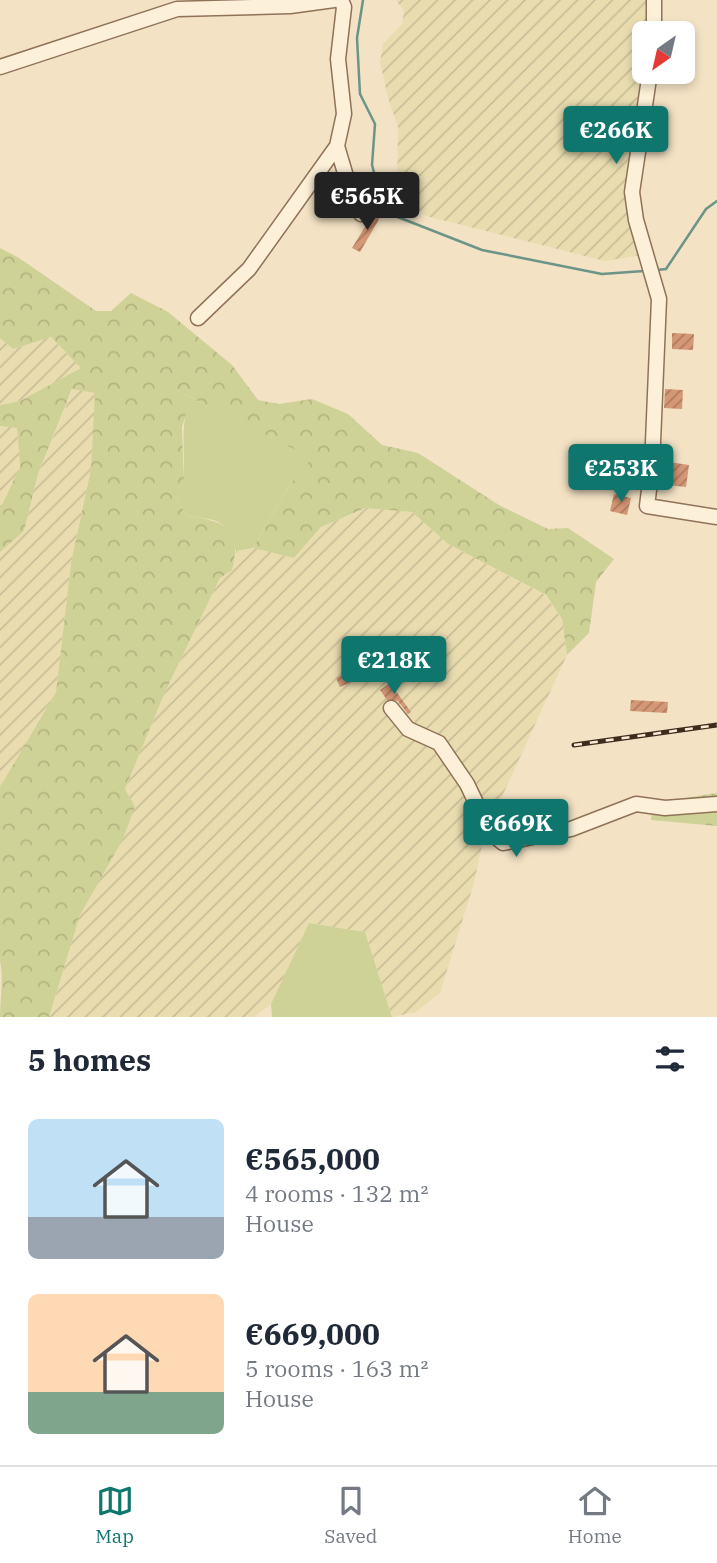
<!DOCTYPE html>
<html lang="en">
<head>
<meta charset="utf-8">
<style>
  body { margin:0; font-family:"IBM Plex Serif",serif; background:#f2f2f3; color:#1f2937; height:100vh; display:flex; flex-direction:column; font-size:26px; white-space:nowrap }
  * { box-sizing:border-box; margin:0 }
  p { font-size:23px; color:#747a83 }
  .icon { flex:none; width:38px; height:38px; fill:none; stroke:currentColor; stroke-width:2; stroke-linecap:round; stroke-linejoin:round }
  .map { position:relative; height:1017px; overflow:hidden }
  .sheet { display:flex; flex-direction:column; background:#fff; flex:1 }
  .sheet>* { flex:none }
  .needle { width:46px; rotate:214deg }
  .fabs { position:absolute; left:632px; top:21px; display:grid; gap:14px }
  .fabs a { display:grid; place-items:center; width:63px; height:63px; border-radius:10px; background:#fff; box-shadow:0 4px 10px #0003; font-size:35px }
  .price { position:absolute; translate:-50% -60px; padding:0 16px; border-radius:7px; background:#0f766e; color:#fff; font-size:23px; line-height:46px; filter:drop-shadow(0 2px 4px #0008) }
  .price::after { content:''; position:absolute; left:50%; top:42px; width:21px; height:16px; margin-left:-10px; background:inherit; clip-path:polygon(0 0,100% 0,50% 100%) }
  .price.selected { background:#222; color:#fff }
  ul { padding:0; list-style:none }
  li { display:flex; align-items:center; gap:21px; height:175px; padding:0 28px }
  li span { display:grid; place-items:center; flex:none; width:196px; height:140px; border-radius:10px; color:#555 }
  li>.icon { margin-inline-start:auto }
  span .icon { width:84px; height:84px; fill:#fffc; stroke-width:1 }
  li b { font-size:30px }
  h2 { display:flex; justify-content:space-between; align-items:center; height:84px; padding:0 28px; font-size:30px }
  .tab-bar { display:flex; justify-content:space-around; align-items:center; height:98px; border-top:2px solid #e0e1e3; background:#fff; font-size:19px; color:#747a83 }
  .tab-bar a { display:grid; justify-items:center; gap:4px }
  .tab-bar .selected { color:#0f766e }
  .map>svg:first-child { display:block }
</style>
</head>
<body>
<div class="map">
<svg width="717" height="1017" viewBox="0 0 717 1017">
  <defs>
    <pattern id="farmland-furrows" width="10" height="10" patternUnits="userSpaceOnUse" patternTransform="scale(1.75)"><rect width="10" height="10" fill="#e9ddb0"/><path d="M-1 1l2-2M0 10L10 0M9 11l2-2" fill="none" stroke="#c9be97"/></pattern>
    <pattern id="forest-crowns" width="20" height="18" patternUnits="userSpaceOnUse" patternTransform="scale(1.75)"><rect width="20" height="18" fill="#cfd296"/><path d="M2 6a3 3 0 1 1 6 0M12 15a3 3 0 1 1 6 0" fill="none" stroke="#b3b481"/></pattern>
    <pattern id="building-hatch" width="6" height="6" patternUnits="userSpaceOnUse" patternTransform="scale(1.75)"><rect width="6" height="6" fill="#d59876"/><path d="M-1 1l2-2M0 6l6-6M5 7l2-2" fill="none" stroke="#ae7c60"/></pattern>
  </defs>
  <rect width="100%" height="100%" fill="#f3e2c4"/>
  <!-- farmland -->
  <path fill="url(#farmland-furrows)" d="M396,0H648L644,72L630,162L641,255L605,261L426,216L406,202L397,183L398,127L388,98L380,62L383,44L402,24L404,11Z
    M50,337L82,368L20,401L0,405V338L13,349Z
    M73,389L95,393V414L91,469L71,563L56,692L0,787V552L24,531L38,474Z
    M0,426L17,428L20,467L0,509Z
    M366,508L412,512L448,544L545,595L562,619L567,655L484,836L474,883L440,993L416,1012L392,1017L365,932L309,923L271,1004L254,1017H49L80,915L135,808L125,789L165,692L220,578L232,569L236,551L253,548L294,558L321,527Z"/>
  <!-- grass -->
  <path fill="#cfd296" d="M168,386L313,458L289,486L253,548L236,551C225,517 220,521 186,516L177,498C191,473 178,439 187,410Z
    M309,923L365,932L392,1017H272L271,1004Z"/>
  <!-- forest -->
  <path fill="url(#forest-crowns)" d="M0,248L19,258L96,311H111L131,293L168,312L232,365L258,400L279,404L312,399L348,414L382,445L418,453L499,505L548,529L568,528L614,559L596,582L589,633L567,655L562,619L546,595L448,544L412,512L365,508L321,527L294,558L253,548L289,486L312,458L170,387L186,402L187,411L182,427L184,485L177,498L186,516C224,521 243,526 232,570L220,578L165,692L125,789L135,807L122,841L80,915L49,1017H0C0,997 4,981 0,961V787L56,692L71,563L91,469L95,393L72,389L38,474L24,531L0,552V509L20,467L17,428L0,426V405L20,401L81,368L51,337L13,349L0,338Z
    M717,793V826L651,820L652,806L671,800Z"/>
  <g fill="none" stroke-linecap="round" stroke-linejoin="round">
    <!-- stream -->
    <path stroke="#6b9588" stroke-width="2.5" d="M363,0L357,38L360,94L375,124L372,165L385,212L482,250L602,274L644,271
      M657,270L666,269L706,209L717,201"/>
  </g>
  <!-- building -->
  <path fill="url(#building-hatch)" d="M375,210L380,213L378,221L360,252L352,248Z
    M672,333L694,334L693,350L672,349Z
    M665,389L683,390L682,409L664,408Z
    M669,462L689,465L686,487L666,485Z
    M614,494L631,498L627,515L610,511Z
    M362,660L365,668L347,675L351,682L340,687L336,678L345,674L343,669Z
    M390,683L411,712L408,714L398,701L387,700L380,690Z
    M631,700L668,702L667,713L630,711Z"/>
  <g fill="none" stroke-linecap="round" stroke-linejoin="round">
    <!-- minor casing -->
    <g stroke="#907258" stroke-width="17">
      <path id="minor" d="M654,33V0
        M0,67L177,9L290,6L334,0
        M650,72L632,192L636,220L659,299L652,466L647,506L717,517
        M337,146L348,183L361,214
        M198,318L249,269L337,146L344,114L338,59L344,7L341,0
        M391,708L408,729L439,743L467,784L490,832L503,843L571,829L636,804L665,808L717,804"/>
    </g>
    <!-- minor -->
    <use href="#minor" stroke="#fcf0d8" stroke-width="14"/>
    <!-- rail casing -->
    <g stroke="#3e2b1d" stroke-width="5">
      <path id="rail" d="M574,745L717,725"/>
    </g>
    <!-- rail -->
    <use href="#rail" stroke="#f9edd4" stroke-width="2.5" stroke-dasharray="8" stroke-linecap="butt"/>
  </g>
</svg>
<div class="fabs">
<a><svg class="needle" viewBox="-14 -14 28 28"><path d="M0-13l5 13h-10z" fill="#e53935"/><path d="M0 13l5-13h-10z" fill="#747a83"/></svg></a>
</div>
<b class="price" style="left:616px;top:166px">€266K</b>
<b class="price selected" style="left:367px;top:232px">€565K</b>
<b class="price" style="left:621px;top:504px">€253K</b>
<b class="price" style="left:394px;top:696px">€218K</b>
<b class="price" style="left:516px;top:859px">€669K</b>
</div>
<section class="sheet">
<h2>5 homes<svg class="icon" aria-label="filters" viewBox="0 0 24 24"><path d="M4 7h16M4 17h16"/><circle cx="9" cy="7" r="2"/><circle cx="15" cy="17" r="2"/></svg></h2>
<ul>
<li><span style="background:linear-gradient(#bfe0f5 70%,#9aa5b1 0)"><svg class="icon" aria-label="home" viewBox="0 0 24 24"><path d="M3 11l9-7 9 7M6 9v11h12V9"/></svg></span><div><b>€565,000</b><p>4 rooms · 132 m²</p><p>House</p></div></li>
<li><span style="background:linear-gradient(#ffd9b3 70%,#7fa58c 0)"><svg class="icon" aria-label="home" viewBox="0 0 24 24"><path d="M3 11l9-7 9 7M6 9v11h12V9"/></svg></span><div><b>€669,000</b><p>5 rooms · 163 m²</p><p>House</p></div></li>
</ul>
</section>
<nav class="tab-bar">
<a class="selected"><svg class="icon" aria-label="map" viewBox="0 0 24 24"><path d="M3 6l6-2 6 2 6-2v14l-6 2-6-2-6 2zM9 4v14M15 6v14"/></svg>Map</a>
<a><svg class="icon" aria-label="saved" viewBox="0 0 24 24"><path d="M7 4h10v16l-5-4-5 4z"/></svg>Saved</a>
<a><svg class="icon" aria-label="home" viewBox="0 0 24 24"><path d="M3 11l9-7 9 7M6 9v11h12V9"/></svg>Home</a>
</nav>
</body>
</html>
